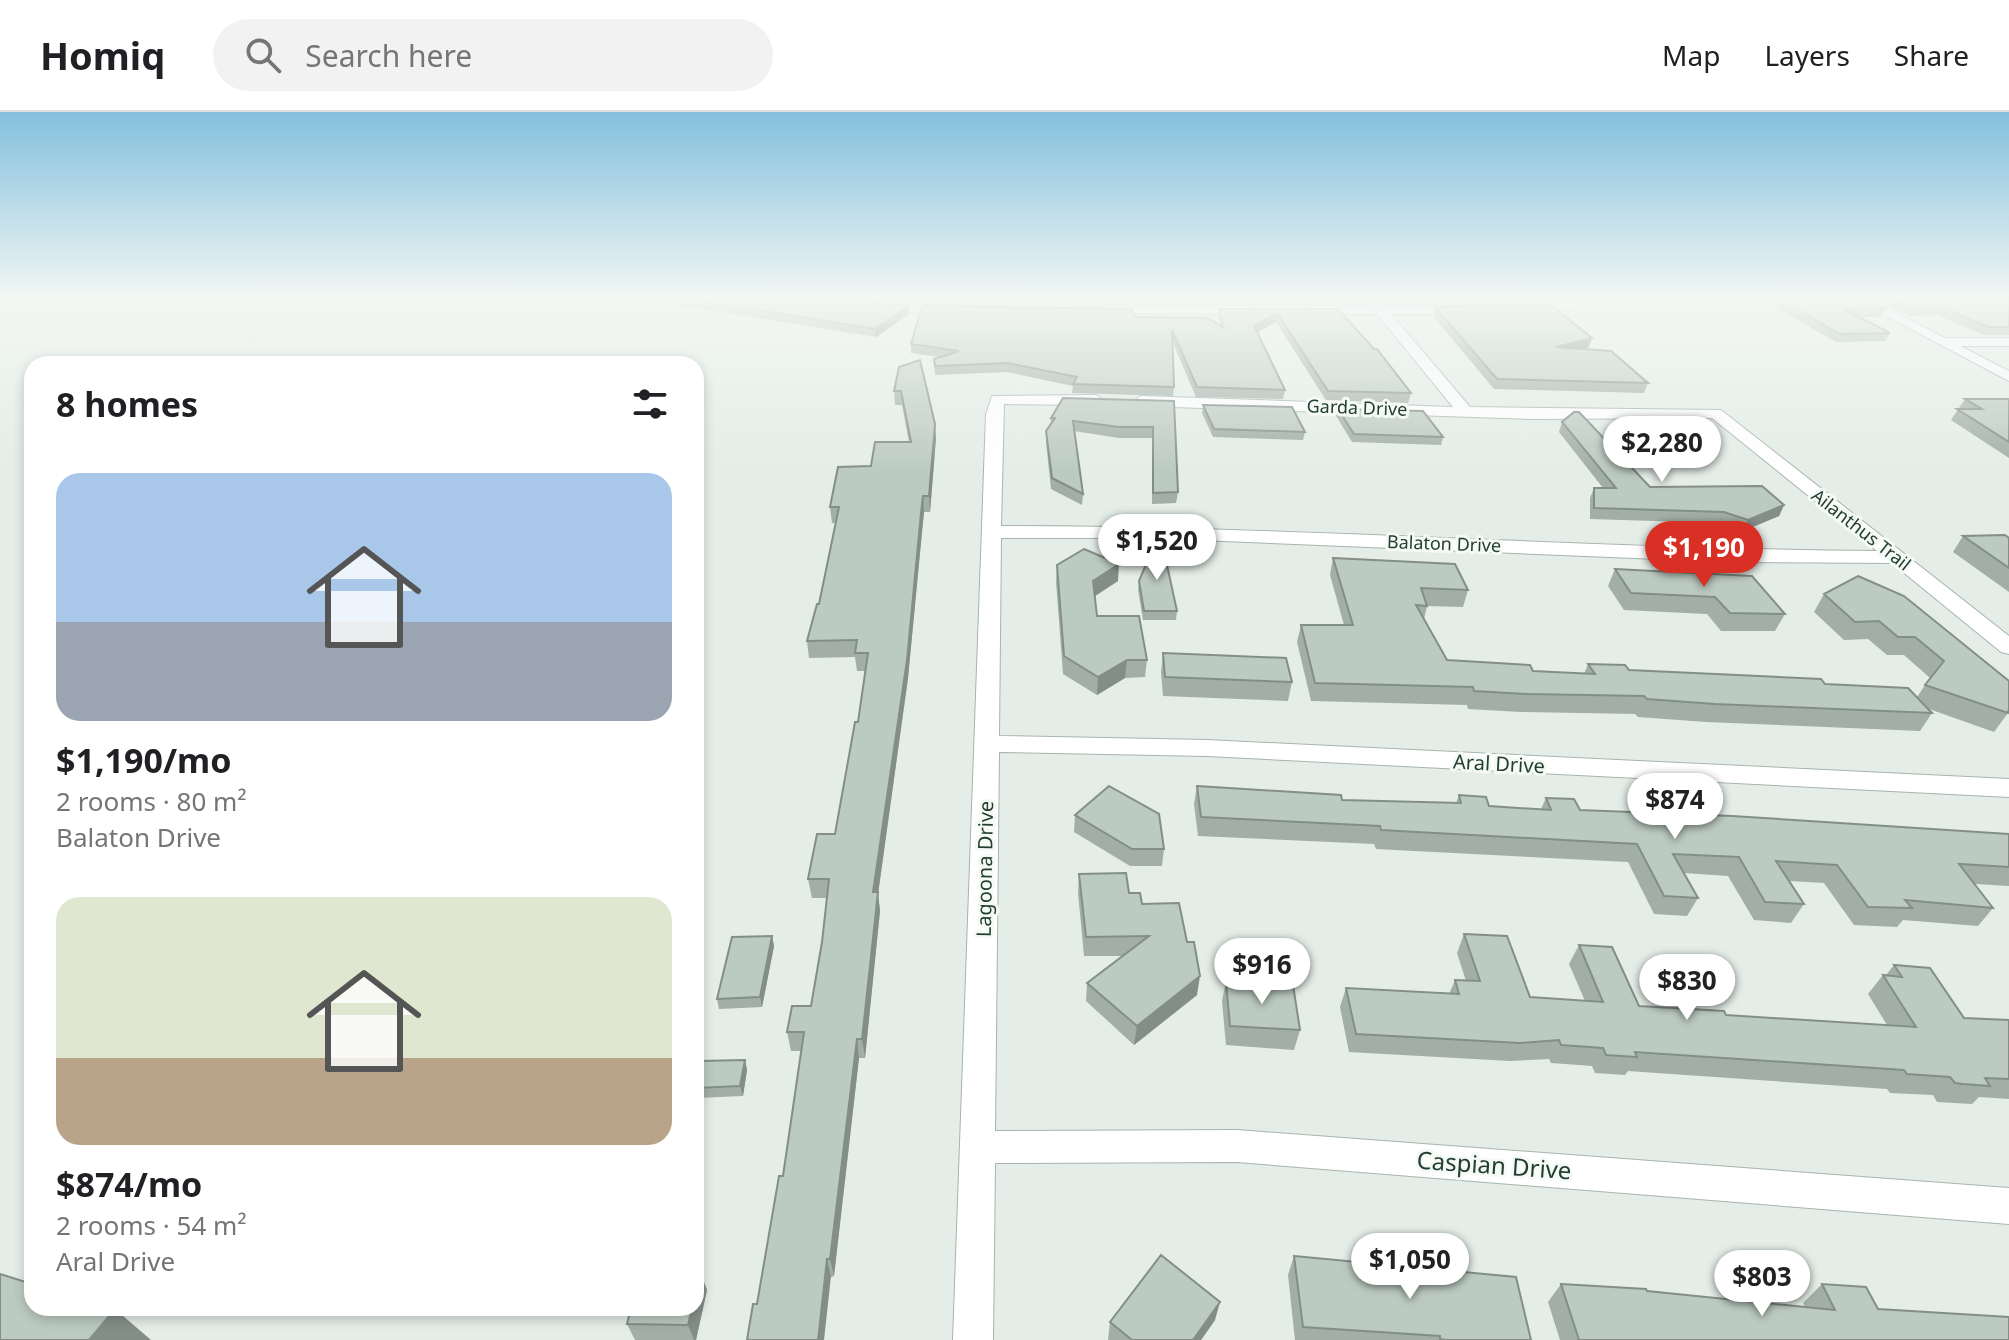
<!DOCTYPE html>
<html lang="en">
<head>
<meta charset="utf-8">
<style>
  body { margin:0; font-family:"Noto Sans",sans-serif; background:#f2f2f2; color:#202124; height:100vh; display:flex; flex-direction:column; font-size:30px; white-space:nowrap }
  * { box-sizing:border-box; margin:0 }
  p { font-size:26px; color:#757577 }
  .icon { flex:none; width:44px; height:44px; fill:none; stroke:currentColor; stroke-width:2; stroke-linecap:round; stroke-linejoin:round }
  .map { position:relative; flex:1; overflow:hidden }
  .sheet { position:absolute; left:24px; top:244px; width:680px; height:960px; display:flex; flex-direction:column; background:#fff; border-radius:24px; box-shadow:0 4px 12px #0003 }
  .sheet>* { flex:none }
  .price { position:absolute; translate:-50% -68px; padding:0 18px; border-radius:28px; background:#fff; color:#222; font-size:26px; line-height:52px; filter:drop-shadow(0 2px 4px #0008) }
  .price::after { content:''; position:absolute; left:50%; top:48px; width:24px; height:18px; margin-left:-12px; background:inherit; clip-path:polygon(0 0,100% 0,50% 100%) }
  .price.on { background:#d93025; color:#fff }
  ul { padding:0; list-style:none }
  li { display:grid; align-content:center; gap:16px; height:424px; padding:0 32px }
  li span { display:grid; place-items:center; height:248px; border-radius:24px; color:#555 }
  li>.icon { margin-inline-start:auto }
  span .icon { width:144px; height:144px; fill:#fffc; stroke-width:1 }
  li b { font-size:34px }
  h2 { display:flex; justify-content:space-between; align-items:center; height:96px; padding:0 32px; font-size:34px }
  header { display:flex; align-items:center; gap:48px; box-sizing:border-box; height:112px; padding:0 40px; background:#fff; border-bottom:2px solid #e0e0e0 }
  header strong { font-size:38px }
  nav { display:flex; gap:44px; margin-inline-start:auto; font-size:28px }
  .search { width:560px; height:72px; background:#f2f2f2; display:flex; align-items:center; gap:20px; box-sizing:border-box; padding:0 28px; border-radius:44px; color:#757577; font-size:30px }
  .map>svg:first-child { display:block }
</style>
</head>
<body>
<header>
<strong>Homiq</strong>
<div class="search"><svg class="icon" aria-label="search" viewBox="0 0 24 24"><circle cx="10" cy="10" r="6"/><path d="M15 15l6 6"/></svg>Search here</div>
<nav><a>Map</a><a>Layers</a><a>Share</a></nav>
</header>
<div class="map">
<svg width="2009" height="1228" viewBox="0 0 2009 1228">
  <rect width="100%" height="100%" fill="#e4ede7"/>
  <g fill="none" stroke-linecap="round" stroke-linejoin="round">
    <!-- street casing -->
    <g stroke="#a6b5ad" stroke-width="2">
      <path id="street" d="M829,188L952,194L958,198L952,202L898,200L835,192Z
        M1369,188H1379L1384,194L1469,195L1470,198L1464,202H1391L1470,295L1721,298L2009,524V542L2001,540L1892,451L1732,450L1151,426H1001L999,624L1207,628L2009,667V685L1207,644L999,640L995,1019L1237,1018L2009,1076V1112L1237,1050L995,1051L993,1228H953L986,302L992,284L1096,283L1104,288L1096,293L1004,292L1001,414C1293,414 1585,437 1877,439L1712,306L1533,307L1141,294L1133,289L1141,284L1453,295L1377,202H1309L1303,198L1309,194H1371Z
        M1568,188H1580L1576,196L1572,197L1525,202L1519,198L1525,194Z
        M1856,188H1871L1945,226H2009V234H1960L2009,259V269Z
        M1101,194H1252L1258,198L1252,202L1096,201L1095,198Z"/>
    </g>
    <!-- street -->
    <use href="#street" fill="#fff" fill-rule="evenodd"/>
  </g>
  <!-- wall -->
  <path fill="#a2afa7" d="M676,188H845L909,194V202L876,225L676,193Z
    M909,188H1126V191H945Z
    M1210,188H1327V191H1212Z
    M1418,188H1534V190L1421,191Z
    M1778,188H1869L1885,197L1881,205H1859L1890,221L1885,229L1836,230L1775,195Z
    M1877,188H2009V223H1984L1937,203L1909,204Z
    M1435,195L1589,235L1582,237L1648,271L1644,281L1494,277L1433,204Z
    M1219,197H1338L1411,281L1408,291L1326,288L1276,210L1257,220L1285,278L1283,287L1196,285L1172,229L1174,275L1173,284L1072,281L1073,274L1007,260L935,263L934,247L940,245L911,241V232L1135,205L1221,214L1218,205Z
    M899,255L936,326L930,400H924L922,417L908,566L878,782L880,799L865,946H859L834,1164L757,1192L783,1064L801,939H791L787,920L811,894L822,830L827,786H812L808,767L835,722L858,610L865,559H857L855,545L809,546L807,529L819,492L836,411H832L830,395L871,354L909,330L902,293H895L894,279Z
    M1965,287H2009V346L1951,308Z
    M1174,289L1178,380L1176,391L1152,392V326H1119L1074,319L1083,382L1082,393L1051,377L1046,330V319L1051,311V306Z
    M1203,293L1305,320L1303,328L1213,325L1202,301Z
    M1338,297L1443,325L1441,333L1352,330L1336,304Z
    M1562,310L1650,375L1784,393L1779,404L1743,419L1719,411L1590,407V386L1594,376H1603L1559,320Z
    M1963,424L2009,426V480L1953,440Z
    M1333,446L1468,478L1463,495L1427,494L1424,507L1447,548L1533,559L1584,562L1588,552L1629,558L1825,572L1917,585L1930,566L1904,543H1887L1868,527L1844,528L1814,500L1824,482L1858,464L2008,601L1994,620L1929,597L1932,601L1920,619L1706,610L1638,605L1635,602L1521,600L1468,597L1467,593L1311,589L1297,530L1301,513H1344L1330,463Z
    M1057,453L1118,469L1095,484L1097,504L1147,548L1145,565L1125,566L1097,583L1063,562L1056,470Z
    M1615,457L1785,502L1775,519H1721L1707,502L1624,498L1608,474Z
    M1139,469L1177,499L1176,508H1143L1138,478Z
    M1163,541L1292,570L1288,589L1163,584L1161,560Z
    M1197,674L1342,688L1456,691L1459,683L1489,694L1541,697L1546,686L1580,698L2009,722V774L1975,772L1993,796L1978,814L1903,808L1897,815L1854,813L1824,771L1789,769L1804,792L1791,811L1754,808L1728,764L1684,761L1698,786L1687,804L1654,802L1628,750L1376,737L1374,732L1198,724L1194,692Z
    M1075,703L1164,737L1162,754H1130L1074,720Z
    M1079,762L1129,781L1142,792L1197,883L1134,933L1086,889L1087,871L1123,844H1084L1078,781Z
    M1464,822L1530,885L1585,889L1569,852L1579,833L1639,894L1726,903L1887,913L1868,882L1883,863H1886L1894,853L1964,906L2009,908V987L1979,985L1972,992L1937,990L1933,983L1890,981L1887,977L1628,959L1625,963L1595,961L1592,954L1551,951L1549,947L1510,949L1349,940L1340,895L1346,876L1449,882L1455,868L1466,869L1457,841Z
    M772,824L774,834L762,895L719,897L717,887Z
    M1226,869L1300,918L1294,938L1226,933L1222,889Z
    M745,948L747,958L743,984L698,986L696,981V968Z
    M1294,1144L1531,1228H1295L1288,1163Z
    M700,1160L707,1178L696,1228H635L627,1212Z
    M1561,1172L1805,1195L1803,1191L1822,1172L1878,1197L2009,1228H1560L1548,1190Z
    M1215,1208L1201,1228H1108L1110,1210Z"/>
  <!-- shaded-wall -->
  <path fill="#848e88" d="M909,194V202L876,225L875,217Z
    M1277,201L1276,210L1252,223L1254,214Z
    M1592,226L1589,235L1553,244L1556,235Z
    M935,312L936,326L930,400L929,384Z
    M923,384L924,400L908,566L878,782L880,799L865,946L862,927L873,780Z
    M1784,393L1779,404L1743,419L1748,408Z
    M1119,452L1118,469L1092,486L1093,469Z
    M1127,548L1125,566L1097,583L1098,565Z
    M772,824L774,834L762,895L760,885Z
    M1200,864L1197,883L1134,933L1137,914Z
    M857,927L859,946L834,1164L830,1147Z
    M745,948L747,958L743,984L740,974Z
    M827,1147L831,1164L824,1228H818Z
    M700,1160L707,1178L696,1228H694L688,1213L692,1196H696V1177Z
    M1220,1190L1215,1208L1201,1228H1193Z
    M115,1197L151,1228H89Z"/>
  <!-- building -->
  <path fill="#bccbc2" stroke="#848e88" stroke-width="2" d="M692,188H845L909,194L875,217Z
    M1780,188H1869L1885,197L1845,198L1890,221L1840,222Z
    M1896,188H2009V215H1989L1941,195L1913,196Z
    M1551,193L1592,226L1556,235L1611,239L1648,271L1497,267L1435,195Z
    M922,194L1132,197L1135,205L1208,206L1224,216L1219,197H1338L1374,237H1377L1411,281L1328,279L1277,201L1254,214L1285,278L1197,275L1172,218L1174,275L1073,272L1077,265L1007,251L935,254L934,247L959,239L911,232Z
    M370,248L366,252H199L203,249Z
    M920,248L935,312L929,384H923L921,401L907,548L873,780H878L862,927H857L830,1147H827L818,1228H747L753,1192H757L779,1064H783L804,920H787L792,894H811L822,830L829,767H808L817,722H835L855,610H858L868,541H855L857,528L807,529L817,492H819L839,395H830L838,355L871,354L875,330H911L901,279H894L899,255Z
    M1063,286L1174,289L1178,380L1153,381V315H1119L1073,309L1083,382L1052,366L1046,319L1055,306H1051Z
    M1965,287H2009V330L1957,297H1982Z
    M1203,293L1292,295L1305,320L1214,317Z
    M1338,297L1423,299L1443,325L1354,322Z
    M1574,300H1579L1650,375L1762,374L1784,393L1748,408L1724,400L1594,396V376H1616L1562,310Z
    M1159,421H1160L1177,499H1144L1139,469Z
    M2005,423L2009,426V456L1963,424Z
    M1084,437L1119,452L1093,469L1097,504H1139L1147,548H1127L1098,565L1064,544L1057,453Z
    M1333,446L1455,452L1468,478L1421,476L1427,494L1416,493L1447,548L1530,553L1533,559L1595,562L1588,552L1625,553L1629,558L1821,567L1825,572L1908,576L1932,601L1715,592L1647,587L1644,584L1528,582L1474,579L1473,575L1315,571L1301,513H1353Z
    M1615,457L1752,464L1785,502L1730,501L1715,485L1631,481Z
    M1858,464L1904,484L2009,569V597L2008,601L1925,573L1944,549L1915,525H1898L1879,509L1855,510L1824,482Z
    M1163,541L1286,546L1292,570L1165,565Z
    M1109,674L1159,702L1164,737H1132L1075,703Z
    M1197,674L1341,683L1342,688L1461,691L1459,683L1486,685L1489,694L1551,698L1546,686L1574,687L1580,698L1732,704L2009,722V755L1959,752L1993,796L1905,788L1912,796L1868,795L1837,753L1776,749L1804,792L1765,790L1739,745L1673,742L1698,786L1664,784L1637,732L1381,718L1380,714L1201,705Z
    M1126,761L1129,781H1140L1142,792L1179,791L1187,830H1194L1200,864L1137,914L1087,871L1149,824L1086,825L1079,762Z
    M1464,822L1507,824L1530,885L1603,890L1579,833L1612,835L1639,894L1724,899L1726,903L1916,915L1883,863L1902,865L1894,853L1930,856L1964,906L2009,908V967L1985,966L1990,974L1963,972L1955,971L1950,965L1907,962L1904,958L1635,940L1637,945L1606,943L1603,936L1561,933L1559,928L1520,931L1356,922L1346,876L1459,882L1455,868L1480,869Z
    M772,824L760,885L717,887L732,825Z
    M1226,869L1293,873L1300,918L1230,914Z
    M745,948L740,974L696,976V968L700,949Z
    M1161,1143L1220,1190L1193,1228H1132L1110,1210Z
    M1294,1144L1516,1165L1531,1228H1446L1440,1227V1224L1303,1215Z
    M696,1160H700L696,1177Z
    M0,1162L32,1172V1196H111L115,1197L89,1228H0Z
    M1561,1172L1646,1177L1647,1179L1835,1198L1822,1172L1866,1175L1878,1197L2009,1205V1228H1579Z
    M631,1196H692L688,1213L627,1212Z"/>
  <!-- sky -->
  <linearGradient id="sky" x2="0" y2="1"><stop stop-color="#83c0dd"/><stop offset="0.52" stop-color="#f3f7f4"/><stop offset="1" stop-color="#f3f7f4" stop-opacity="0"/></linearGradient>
  <rect width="2009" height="360" fill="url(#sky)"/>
  <g text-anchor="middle" stroke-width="6" stroke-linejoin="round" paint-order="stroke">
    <!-- far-street labels -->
    <g font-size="18" fill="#233f31" stroke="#f5faf6">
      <text transform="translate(1357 296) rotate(2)" y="6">Garda Drive</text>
      <text transform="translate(1861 418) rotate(38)" y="6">Ailanthus Trail</text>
      <text transform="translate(1444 432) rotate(2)" y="6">Balaton Drive</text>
    </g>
    <!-- street labels -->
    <g font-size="20" fill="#233f31" stroke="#f5faf6">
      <text transform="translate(1499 652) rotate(3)" y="7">Aral Drive</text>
      <text transform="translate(985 757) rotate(-89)" y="7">Lagoona Drive</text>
    </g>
    <!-- near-street labels -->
    <g font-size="24" fill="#233f31" stroke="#f5faf6">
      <text transform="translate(1494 1054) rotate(4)" y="8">Caspian Drive</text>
    </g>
  </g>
</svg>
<b class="price" style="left:1662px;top:372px">$2,280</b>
<b class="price" style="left:1157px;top:470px">$1,520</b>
<b class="price on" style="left:1704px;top:477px">$1,190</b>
<b class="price" style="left:1675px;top:729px">$874</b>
<b class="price" style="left:1262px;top:894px">$916</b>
<b class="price" style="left:1687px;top:910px">$830</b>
<b class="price" style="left:1410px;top:1189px">$1,050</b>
<b class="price" style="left:1762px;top:1206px">$803</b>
<section class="sheet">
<h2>8 homes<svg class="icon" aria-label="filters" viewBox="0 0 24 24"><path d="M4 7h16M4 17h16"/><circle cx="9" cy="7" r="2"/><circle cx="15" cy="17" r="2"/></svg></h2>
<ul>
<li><span style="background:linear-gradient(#a9c7e8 60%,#9aa5b1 0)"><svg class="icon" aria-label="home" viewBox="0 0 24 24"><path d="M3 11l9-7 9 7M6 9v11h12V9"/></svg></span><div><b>$1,190/mo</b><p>2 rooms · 80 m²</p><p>Balaton Drive</p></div></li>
<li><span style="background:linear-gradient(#dfe7d0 65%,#b9a48a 0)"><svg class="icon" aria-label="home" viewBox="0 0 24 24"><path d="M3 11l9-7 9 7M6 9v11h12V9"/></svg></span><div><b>$874/mo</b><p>2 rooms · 54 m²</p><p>Aral Drive</p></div></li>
</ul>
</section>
</div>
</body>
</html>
